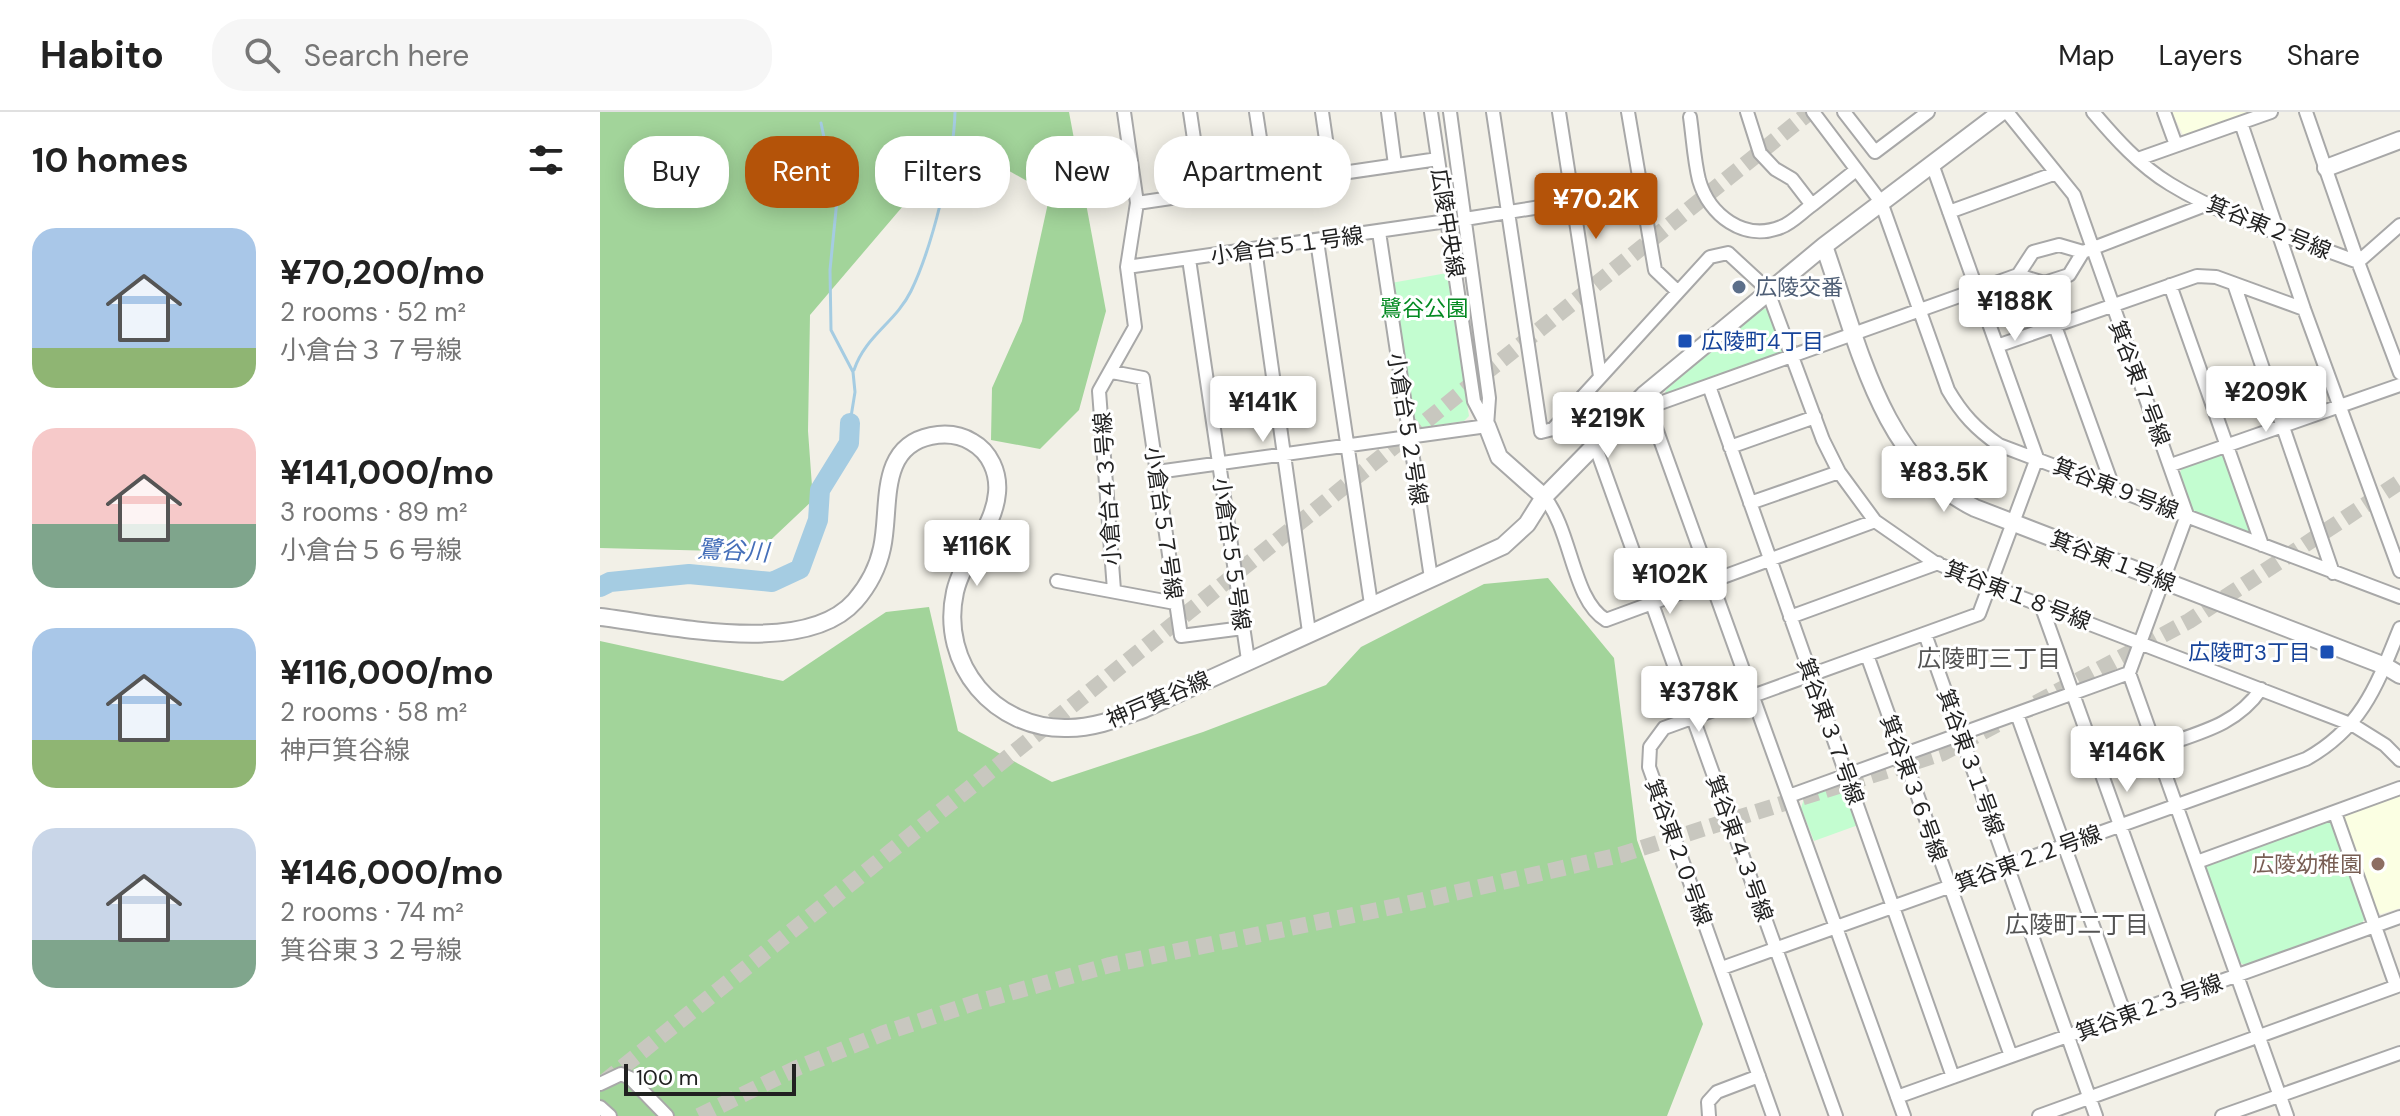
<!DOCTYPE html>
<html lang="en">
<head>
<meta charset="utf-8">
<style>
  body { margin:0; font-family:"DM Sans","Noto Sans JP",sans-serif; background:#f6f6f6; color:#222; height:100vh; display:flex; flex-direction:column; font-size:30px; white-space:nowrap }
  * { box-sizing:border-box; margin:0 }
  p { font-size:26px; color:#767676 }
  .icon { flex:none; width:44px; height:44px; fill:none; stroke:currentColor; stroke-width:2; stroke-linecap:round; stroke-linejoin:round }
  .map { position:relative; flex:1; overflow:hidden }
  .drawer { display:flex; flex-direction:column; background:#fff; width:600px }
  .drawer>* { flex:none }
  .top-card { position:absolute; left:24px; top:24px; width:760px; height:72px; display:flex; gap:16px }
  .scale { position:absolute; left:24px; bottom:20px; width:172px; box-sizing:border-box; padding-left:8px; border:4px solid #212121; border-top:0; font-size:22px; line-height:28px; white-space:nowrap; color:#212121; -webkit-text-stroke:6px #fff; paint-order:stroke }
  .price { position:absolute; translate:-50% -68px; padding:0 18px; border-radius:8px; background:#fff; color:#222; font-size:26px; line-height:52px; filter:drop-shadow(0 2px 4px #0008) }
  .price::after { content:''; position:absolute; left:50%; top:48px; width:24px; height:18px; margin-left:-12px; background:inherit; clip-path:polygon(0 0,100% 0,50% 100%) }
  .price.selected { background:#b45309; color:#fff }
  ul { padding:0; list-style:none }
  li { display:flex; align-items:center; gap:24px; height:200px; padding:0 32px }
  li span { display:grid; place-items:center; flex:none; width:224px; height:160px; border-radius:24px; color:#555 }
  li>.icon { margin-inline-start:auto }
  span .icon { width:96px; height:96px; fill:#fffc; stroke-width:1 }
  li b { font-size:34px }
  h2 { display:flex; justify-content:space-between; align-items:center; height:96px; padding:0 32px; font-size:34px }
  .pill { padding:0 28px; border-radius:32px; background:#fff; box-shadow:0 4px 20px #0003; font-size:28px; line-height:72px }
  .pill.selected { background:#b45309; color:#fff }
  header { display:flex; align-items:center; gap:48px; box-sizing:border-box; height:112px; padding:0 40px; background:#fff; border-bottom:2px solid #e0e0e0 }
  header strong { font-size:38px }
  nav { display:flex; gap:44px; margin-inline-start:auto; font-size:28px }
  .search { width:560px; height:72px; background:#f6f6f6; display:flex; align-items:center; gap:20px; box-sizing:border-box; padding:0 28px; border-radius:32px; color:#767676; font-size:30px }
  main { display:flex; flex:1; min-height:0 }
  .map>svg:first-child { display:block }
</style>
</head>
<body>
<header>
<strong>Habito</strong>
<div class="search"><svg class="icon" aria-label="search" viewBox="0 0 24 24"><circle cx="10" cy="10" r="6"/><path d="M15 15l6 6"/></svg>Search here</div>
<nav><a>Map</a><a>Layers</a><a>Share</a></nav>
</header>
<main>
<section class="drawer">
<h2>10 homes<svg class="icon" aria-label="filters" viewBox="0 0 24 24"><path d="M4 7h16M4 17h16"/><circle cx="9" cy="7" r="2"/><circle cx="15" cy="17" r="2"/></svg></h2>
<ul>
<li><span style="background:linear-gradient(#a9c7e8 75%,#8fb573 0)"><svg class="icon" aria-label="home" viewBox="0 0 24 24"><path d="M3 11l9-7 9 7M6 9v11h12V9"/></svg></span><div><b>¥70,200/mo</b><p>2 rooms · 52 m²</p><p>小倉台３７号線</p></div></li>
<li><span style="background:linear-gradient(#f6c9c9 60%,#7fa58c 0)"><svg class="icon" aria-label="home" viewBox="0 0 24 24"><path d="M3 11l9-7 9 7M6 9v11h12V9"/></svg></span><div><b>¥141,000/mo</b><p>3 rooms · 89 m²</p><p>小倉台５６号線</p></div></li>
<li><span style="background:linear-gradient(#a9c7e8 70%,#8fb573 0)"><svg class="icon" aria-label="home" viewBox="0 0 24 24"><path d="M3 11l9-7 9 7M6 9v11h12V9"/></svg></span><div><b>¥116,000/mo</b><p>2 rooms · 58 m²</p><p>神戸箕谷線</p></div></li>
<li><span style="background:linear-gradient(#c9d6e8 70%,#7fa58c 0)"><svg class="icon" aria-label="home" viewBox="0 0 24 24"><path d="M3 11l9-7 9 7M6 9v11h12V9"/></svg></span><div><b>¥146,000/mo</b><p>2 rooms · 74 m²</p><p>箕谷東３２号線</p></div></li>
</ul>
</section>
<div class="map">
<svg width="1800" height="1004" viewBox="0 0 1800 1004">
  <rect width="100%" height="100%" fill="#f2f0e7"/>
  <!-- education -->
  <path fill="#fbffe3" d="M1572,0H1656L1584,25Z
    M1800,681V796L1781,802L1773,799L1740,709L1743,700Z"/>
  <!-- forest -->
  <path fill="#a2d49a" d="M0,0H469L506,199L479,298L440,337L391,328L392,276L422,209L450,82L397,52L309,87L210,203L208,319L213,388L158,440L0,436Z
    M948,466L1014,546L1037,728L1103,912L1067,1004H0V529L183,569L286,500L329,495L358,619L452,670L603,620L726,573L761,535L884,472Z"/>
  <!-- park -->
  <path fill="#c3fdd0" d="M847,161L869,304L864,309L820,316L813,311L791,171Z
    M1162,196L1171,198L1185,237L1181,244L1062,286L1067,277Z
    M1621,343L1628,346L1654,420L1648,422L1592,399L1579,363L1582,356Z
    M1241,670L1248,674L1261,712L1214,729L1201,696L1205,684Z
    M1728,707L1735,712L1767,803L1762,811L1646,854L1637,849L1604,758L1609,749Z"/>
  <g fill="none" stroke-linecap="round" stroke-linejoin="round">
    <!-- stream -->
    <path stroke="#a5cce2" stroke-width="3" d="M221,11L237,88L230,158L231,218L253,260L255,280L250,311
      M254,258C265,224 296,210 311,179C332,136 354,47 355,0"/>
    <!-- river -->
    <path stroke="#a5cce2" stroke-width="20" d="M0,475L10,470L89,462L172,470L200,457L218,408L220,378L249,331L250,311"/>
    <!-- tertiary-tunnel -->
    <path stroke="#c8c7bf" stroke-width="16" stroke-dasharray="16 8" stroke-linecap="butt" d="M1436,591L1589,509L1800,370
      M4,970L1210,0
      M99,1004L197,956L284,921L377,890L510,853L797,794L1020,743L1343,641L1398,612"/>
    <!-- minor casing -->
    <g stroke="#a8a8a8" stroke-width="16">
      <path id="minor" d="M590,0L602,81
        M656,0L667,72
        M722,0L731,62
        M788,0L795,53
        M831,0L874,289L887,314
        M850,0L889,286L887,314
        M893,0L941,320L953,317L1110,145L1128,141L1167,177L1223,328L1239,360L1275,409L1334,450L1391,474L1753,613L1785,633L1800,648
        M959,0L1000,264
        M1028,0L1055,158L1076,178
        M1147,0L1160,41L1175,57L1192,67L1212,93L1256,58
        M1213,0L1281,90L1348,278C1362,302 1376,317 1399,333L1800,485
        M1244,0L1275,40L1328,0
        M1493,0C1515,26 1540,54 1570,72C1627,107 1695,126 1758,150L1800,261
        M1564,0L1576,33
        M1706,0L1758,150L1800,113
        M1090,5C1093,26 1094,48 1099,68C1109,103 1144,130 1181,115C1192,111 1202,100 1212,93
        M1641,11L1704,197L1800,459
        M1538,47L1671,0
        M537,91L838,47
        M1349,100L1456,61
        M865,107L1040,79
        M779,120L831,466
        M717,129L771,492
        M655,137L709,520
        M589,147L648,548
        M527,155L847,109
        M1418,163L1433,140L1459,133L1483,140
        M1634,172L1733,461
        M1570,173L1662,433
        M1455,214L1513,375
        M1397,234L1597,164L1616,165L1704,197
        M512,260L543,266L581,524L643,516
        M1109,274L1353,965
        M1044,283L1304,1004
        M1044,283L1060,291L1418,163L1444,171L1469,163L1483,140L1608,92
        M995,333L1236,1004
        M1130,335L1215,305
        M1571,353L1800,273
        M557,360L887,314
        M944,385C972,418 972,488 1006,508L1275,409
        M1150,391L1239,360
        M457,469L575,491
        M514,478L499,279L535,215L527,155L537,91L524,0
        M1441,493L1581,883
        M1190,505L1338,451
        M1325,522L1496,1004
        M1267,543L1411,944
        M1529,561L1687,1004
        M1417,602L1525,903
        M1556,636C1597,621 1636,614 1661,577
        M1189,684L1529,561L1587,403L1474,83L1407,0
        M1735,701L1796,874
        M1597,750L1800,676
        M1122,856L1706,647C1762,616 1777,573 1800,516
        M0,972L21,962L30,966L67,1004
        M1297,985L1800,805
        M0,995L10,1004
        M1109,1004L1108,990L1117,980L1159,964
        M1173,1004L1049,655L1050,635L1064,616L1379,502L1437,346L1332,52
        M1439,1004L1800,873
        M1622,1004L1800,941"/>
    </g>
    <!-- tertiary casing -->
    <g stroke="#a8a8a8" stroke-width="20">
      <path id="tertiary" d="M1726,56L1800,28
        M1224,134L1401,0
        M887,314L899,345L944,385
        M0,505C69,513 205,546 255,489C268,474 278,455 282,436C291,396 277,335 331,324C346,321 359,322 372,330C390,340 399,361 397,381C394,417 363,445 355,480C339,553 395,618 468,616C495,616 519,606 544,597L903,434L927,412L944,385L1044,283L1224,134C1257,226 1280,350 1375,396L1785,554L1800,563"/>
    </g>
    <!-- minor -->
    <use href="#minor" stroke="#fff" stroke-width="12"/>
    <!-- tertiary -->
    <use href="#tertiary" stroke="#fff" stroke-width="16"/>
  </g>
  <!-- markers -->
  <circle fill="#5c6f8a" stroke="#fff" stroke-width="3" cx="1139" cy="175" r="8"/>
  <g fill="#1a4fb4" stroke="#fff" stroke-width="3">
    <rect x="1077" y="221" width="16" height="16" rx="4"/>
    <rect x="1719" y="532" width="16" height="16" rx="4"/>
  </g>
  <circle fill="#8d6e63" stroke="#fff" stroke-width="3" cx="1778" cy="752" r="8"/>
  <g text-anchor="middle" stroke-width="6" stroke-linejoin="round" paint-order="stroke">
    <!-- street labels -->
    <g font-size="22" fill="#212121" stroke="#fff">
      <text transform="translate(848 111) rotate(81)" y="8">広陵中央線</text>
      <text transform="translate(1669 115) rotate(22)" y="8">箕谷東２号線</text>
      <text transform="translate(687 133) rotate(-8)" y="8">小倉台５１号線</text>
      <text transform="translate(1540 271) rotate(69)" y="8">箕谷東７号線</text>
      <text transform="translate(808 317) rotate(81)" y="8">小倉台５２号線</text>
      <text transform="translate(1516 376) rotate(21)" y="8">箕谷東９号線</text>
      <text transform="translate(507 377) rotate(-94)" y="8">小倉台４３号線</text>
      <text transform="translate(564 411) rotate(82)" y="8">小倉台５７号線</text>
      <text transform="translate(632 442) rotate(82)" y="8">小倉台５５号線</text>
      <text transform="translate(1513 449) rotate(21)" y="8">箕谷東１号線</text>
      <text transform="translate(1418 483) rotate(21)" y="8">箕谷東１８号線</text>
      <text transform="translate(558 587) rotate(-23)" y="8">神戸箕谷線</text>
      <text transform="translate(1231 619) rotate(70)" y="8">箕谷東３７号線</text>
      <text transform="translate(1371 650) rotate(70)" y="8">箕谷東３１号線</text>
      <text transform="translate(1314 676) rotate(70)" y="8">箕谷東３６号線</text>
      <text transform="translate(1140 736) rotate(70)" y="8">箕谷東４３号線</text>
      <text transform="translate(1079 740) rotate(70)" y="8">箕谷東２０号線</text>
      <text transform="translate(1428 746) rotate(-20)" y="8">箕谷東２２号線</text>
      <text transform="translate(1549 895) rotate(-20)" y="8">箕谷東２３号線</text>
    </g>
    <!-- service labels -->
    <g font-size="22" fill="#4e5e75" stroke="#fff" text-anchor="start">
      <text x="1155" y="183">広陵交番</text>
    </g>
    <!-- park labels -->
    <g font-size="22" fill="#048a22" stroke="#fff">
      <text x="824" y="204">鷺谷公園</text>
    </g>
    <!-- transit labels -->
    <g font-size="22" fill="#164399" stroke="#fff" text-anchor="start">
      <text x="1101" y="237">広陵町4丁目</text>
      <text x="1711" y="548" text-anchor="end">広陵町3丁目</text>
    </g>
    <!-- education labels -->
    <g font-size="22" fill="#785e54" stroke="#fff" text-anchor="end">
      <text x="1762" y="760">広陵幼稚園</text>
    </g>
    <!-- water labels -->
    <g font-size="24" font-style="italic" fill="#456fb9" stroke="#fff">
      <text transform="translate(133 439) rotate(3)" y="8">鷺谷川</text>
    </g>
    <!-- neighbourhood labels -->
    <g font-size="24" fill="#545454" stroke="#fff">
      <text x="1389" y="555">広陵町三丁目</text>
      <text x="1477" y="821">広陵町二丁目</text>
    </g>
  </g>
</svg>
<div class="scale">100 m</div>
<b class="price selected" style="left:996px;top:129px">¥70.2K</b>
<b class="price" style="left:1415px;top:231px">¥188K</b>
<b class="price" style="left:1666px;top:322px">¥209K</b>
<b class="price" style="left:663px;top:332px">¥141K</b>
<b class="price" style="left:1008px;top:348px">¥219K</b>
<b class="price" style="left:1344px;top:402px">¥83.5K</b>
<b class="price" style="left:377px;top:476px">¥116K</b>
<b class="price" style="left:1070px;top:504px">¥102K</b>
<b class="price" style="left:1099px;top:622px">¥378K</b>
<b class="price" style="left:1527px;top:682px">¥146K</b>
<div class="top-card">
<a class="pill">Buy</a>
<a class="pill selected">Rent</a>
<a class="pill">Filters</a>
<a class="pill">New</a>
<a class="pill">Apartment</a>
</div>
</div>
</main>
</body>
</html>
